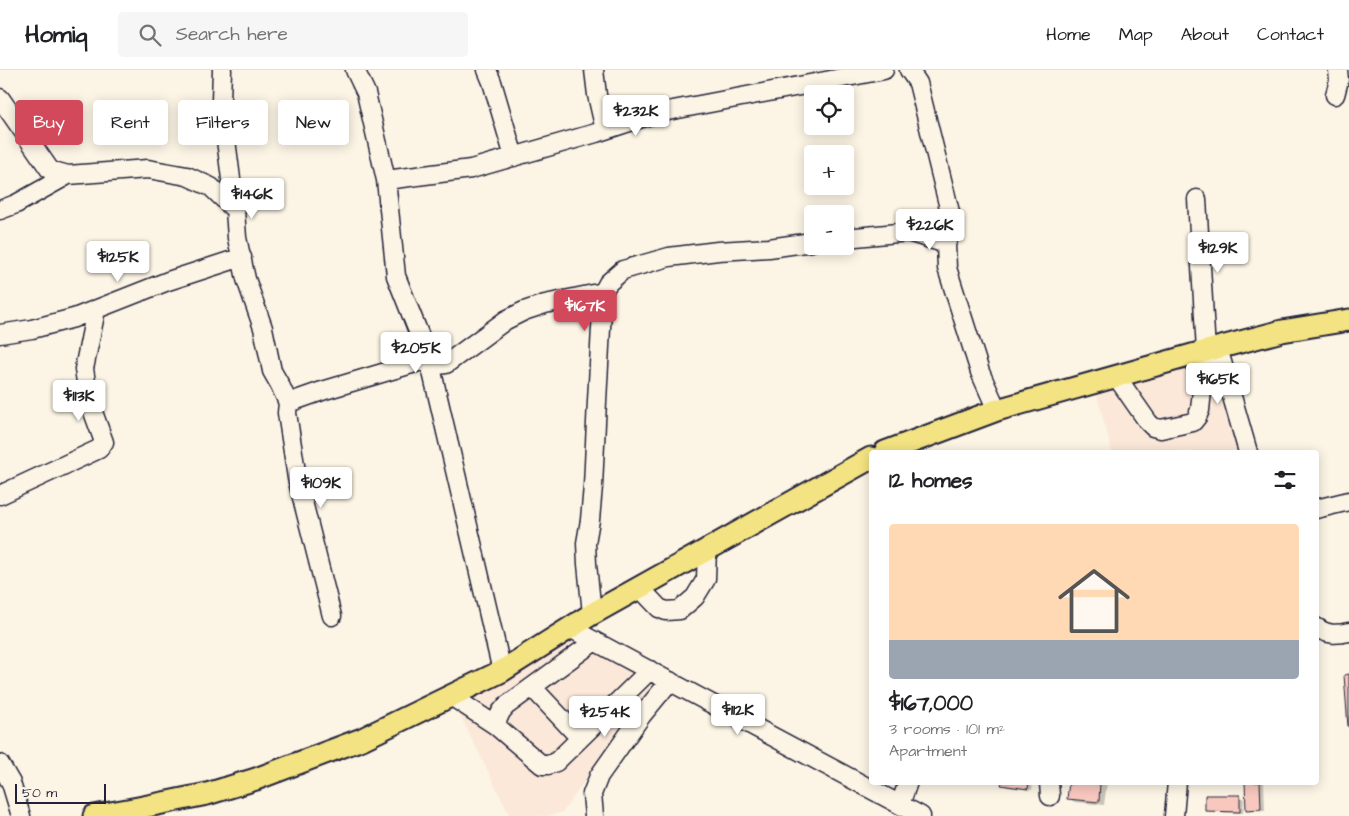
<!DOCTYPE html>
<html lang="en">
<head>
<meta charset="utf-8">
<style>
  body { margin:0; font-family:"Architects Daughter",sans-serif; background:#f6f6f6; color:#202124; height:100vh; display:flex; flex-direction:column; font-size:19px; white-space:nowrap }
  * { box-sizing:border-box; margin:0 }
  p { font-size:16px; color:#757577 }
  .icon { flex:none; width:28px; height:28px; fill:none; stroke:currentColor; stroke-width:2; stroke-linecap:round; stroke-linejoin:round }
  .map { position:relative; flex:1; overflow:hidden }
  .sheet { position:absolute; left:869px; top:380px; width:450px; height:335px; display:flex; flex-direction:column; background:#fff; border-radius:5px; box-shadow:0 2px 12px #0003 }
  .sheet>* { flex:none }
  .guide { position:absolute; left:15px; top:30px; width:475px; height:45px; display:flex; gap:10px }
  .buttons { position:absolute; left:804px; top:15px; display:grid; gap:10px }
  .buttons a { display:grid; place-items:center; width:50px; height:50px; border-radius:5px; background:#fff; box-shadow:0 2px 12px #0003; font-size:25px }
  .scale { position:absolute; left:15px; bottom:12px; width:91px; box-sizing:border-box; padding-left:5px; border:2px solid #22223b; border-top:0; font-size:14px; line-height:18px; white-space:nowrap; color:#22223b; -webkit-text-stroke:4px #fcf5e5; paint-order:stroke }
  .price { position:absolute; translate:-50% -42px; padding:0 11px; border-radius:5px; background:#fff; color:#222; font-size:16px; line-height:32px; filter:drop-shadow(0 1px 2px #0008) }
  .price::after { content:''; position:absolute; left:50%; top:30px; width:15px; height:11px; margin-left:-8px; background:inherit; clip-path:polygon(0 0,100% 0,50% 100%) }
  .price.selected { background:#d1495b; color:#fff }
  ul { padding:0; list-style:none }
  li { display:grid; align-content:center; gap:10px; height:265px; padding:0 20px }
  li span { display:grid; place-items:center; height:155px; border-radius:5px; color:#555 }
  li>.icon { margin-inline-start:auto }
  span .icon { width:90px; height:90px; fill:#fffc; stroke-width:1 }
  li b { font-size:21px }
  h2 { display:flex; justify-content:space-between; align-items:center; height:60px; padding:0 20px; font-size:21px }
  .chip { padding:0 18px; border-radius:5px; background:#fff; box-shadow:0 2px 12px #0003; font-size:18px; line-height:45px }
  .chip.selected { background:#d1495b; color:#fff }
  header { display:flex; align-items:center; gap:30px; box-sizing:border-box; height:70px; padding:0 25px; background:#fff; border-bottom:1px solid #e0e0e0 }
  header strong { font-size:24px }
  nav { display:flex; gap:28px; margin-inline-start:auto; font-size:18px }
  .search { width:350px; height:45px; background:#f6f6f6; display:flex; align-items:center; gap:12px; box-sizing:border-box; padding:0 18px; border-radius:5px; color:#757577; font-size:19px }
  .map>svg:first-child { display:block }
</style>
</head>
<body>
<header>
<strong>Homiq</strong>
<div class="search"><svg class="icon" aria-label="search" viewBox="0 0 24 24"><circle cx="10" cy="10" r="6"/><path d="M15 15l6 6"/></svg>Search here</div>
<nav><a>Home</a><a>Map</a><a>About</a><a>Contact</a></nav>
</header>
<div class="map">
<svg width="1349" height="746" viewBox="0 0 1349 746">
  <rect width="100%" height="100%" fill="#fcf5e5"/>
  <filter id="ink" filterUnits="userSpaceOnUse"><feTurbulence type="fractalNoise" baseFrequency=".02" numOctaves="2"/><feDisplacementMap in="SourceGraphic" scale="10" xChannelSelector="R" yChannelSelector="G"/><feConvolveMatrix kernelMatrix="1 2 1 2 8 2 1 2 1" color-interpolation-filters="sRGB"/></filter>
  <g filter="url(#ink)">
    <!-- built -->
    <path fill="#fbe8d9" d="M1215,290L1239,382H1112L1095,318Z
      M573,568L652,614L563,742L548,746H510L456,637Z"/>
    <!-- shadow -->
    <path fill="#0003" d="M1003,712H1033L1032,720L1006,717L1003,714Z
      M1085,712H1107L1104,735L1075,732L1069,729Z
      M1246,712H1264L1265,740L1251,741L1247,739Z
      M1206,726H1240L1244,729L1243,743L1210,742L1206,740Z"/>
    <!-- building -->
    <path fill="#f8c8be" stroke="#22223b" d="M1349,604V657H1348L1344,605Z
      M1002,712H1029L1028,719L1001,715Z
      M1069,712H1100L1099,732L1067,729Z
      M1245,712H1260L1261,739L1246,740Z
      M1205,725H1240V742L1205,741Z"/>
    <g fill="none" stroke-linecap="round" stroke-linejoin="round">
      <!-- minor casing -->
      <g stroke="#22223b" stroke-width="21">
        <path id="minor" d="M222,0L221,31L235,140
          M355,0L366,23L386,110L396,206L429,289L502,601
          M487,0L492,12L514,87
          M594,0L597,25L605,60
          M909,0L918,13L951,146V162L946,174L947,198L980,302L997,340
          M1335,25L1339,10L1338,0
          M0,28L50,100L68,105L148,99L187,106L211,117L235,140L237,168L246,209L263,258L272,301L280,315L288,333L322,321L429,289L438,295L446,294L506,250L524,241L545,234L603,222
          M386,110L471,99L596,63L657,43L884,0
          M0,140L16,134L68,105
          M845,168L908,162L946,174
          M0,264L32,259L74,248L168,211L242,187
          M1218,278L1248,382
          M1116,306L1148,352L1153,357L1161,359L1193,352L1197,347L1200,340L1206,281L1197,129
          M288,333L287,343L297,408L332,546
          M0,425L99,379L104,372L89,331L84,299L96,240
          M1316,439L1349,431
          M639,517L659,538L666,541L680,540L695,527L706,509L707,479
          M592,544L587,494L586,473L590,450L593,416L597,331L603,222L608,213L623,200L669,187L718,181L769,178L812,172
          M1316,557C1327,565 1336,565 1349,562
          M570,558L921,746
          M532,617L580,668
          M451,626L495,655L501,642L506,636L595,571
          M495,655L542,695H548L556,692L650,600
          M0,694L11,713L21,746
          M1049,712L1050,726
          M900,735L908,712
          M594,746L592,724L599,706L642,645L670,611
          M1174,746L1177,712"/>
      </g>
      <!-- major casing -->
      <g stroke="#22223b" stroke-width="25">
        <path id="major" d="M885,382L997,340L1206,281L1282,261L1349,250
          M94,746L138,738L207,724L256,709L362,669L502,601L592,544L871,388"/>
      </g>
      <!-- minor -->
      <use href="#minor" stroke="#fcf5e5" stroke-width="18"/>
      <!-- major -->
      <use href="#major" stroke="#f4e382" stroke-width="21"/>
    </g>
  </g>
</svg>
<div class="buttons">
<a><svg class="icon" aria-label="locate" viewBox="0 0 24 24"><circle cx="12" cy="12" r="6"/><path d="M12 2v4M12 18v4M2 12h4M18 12h4"/></svg></a>
<a>+</a>
<a>−</a>
</div>
<div class="scale">50 m</div>
<b class="price" style="left:636px;top:67px">$232K</b>
<b class="price" style="left:252px;top:150px">$146K</b>
<b class="price" style="left:930px;top:181px">$226K</b>
<b class="price" style="left:1218px;top:204px">$129K</b>
<b class="price" style="left:118px;top:213px">$125K</b>
<b class="price selected" style="left:585px;top:262px">$167K</b>
<b class="price" style="left:416px;top:304px">$205K</b>
<b class="price" style="left:1218px;top:335px">$165K</b>
<b class="price" style="left:79px;top:352px">$113K</b>
<b class="price" style="left:321px;top:439px">$109K</b>
<b class="price" style="left:738px;top:666px">$112K</b>
<b class="price" style="left:605px;top:668px">$254K</b>
<div class="guide">
<a class="chip selected">Buy</a>
<a class="chip">Rent</a>
<a class="chip">Filters</a>
<a class="chip">New</a>
</div>
<section class="sheet">
<h2>12 homes<svg class="icon" aria-label="filters" viewBox="0 0 24 24"><path d="M4 7h16M4 17h16"/><circle cx="9" cy="7" r="2"/><circle cx="15" cy="17" r="2"/></svg></h2>
<ul>
<li><span style="background:linear-gradient(#ffd9b3 75%,#9aa5b1 0)"><svg class="icon" aria-label="home" viewBox="0 0 24 24"><path d="M3 11l9-7 9 7M6 9v11h12V9"/></svg></span><div><b>$167,000</b><p>3 rooms · 101 m²</p><p>Apartment</p></div></li>
</ul>
</section>
</div>
</body>
</html>
